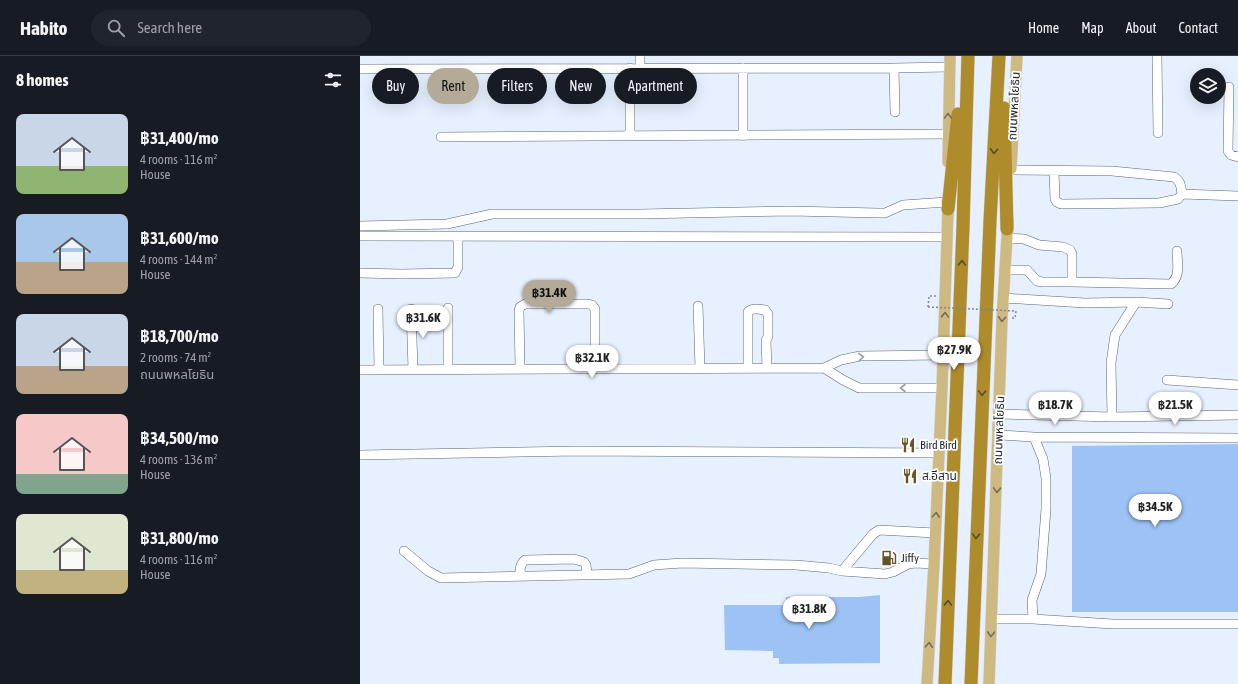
<!DOCTYPE html>
<html lang="en">
<head>
<meta charset="utf-8">
<style>
  body { margin:0; font-family:"Asap Condensed","Noto Sans Thai",sans-serif; background:#20242c; color:#f1f3f6; height:100vh; display:flex; flex-direction:column; font-size:15px; white-space:nowrap }
  * { box-sizing:border-box; margin:0 }
  p { font-size:13px; color:#9ea1a6 }
  .icon { flex:none; width:22px; height:22px; fill:none; stroke:currentColor; stroke-width:2; stroke-linecap:round; stroke-linejoin:round }
  .map { position:relative; flex:1; overflow:hidden }
  .sheet { display:flex; flex-direction:column; background:#171b24; width:360px }
  .sheet>* { flex:none }
  .banner { position:absolute; left:12px; top:12px; width:380px; height:36px; display:flex; gap:8px }
  .buttons { position:absolute; left:830px; top:12px; display:grid; gap:8px }
  .buttons a { display:grid; place-items:center; width:36px; height:36px; border-radius:50%; background:#171b24; box-shadow:0 4px 16px #0002; font-size:20px }
  .price { position:absolute; translate:-50% -34px; padding:0 9px; border-radius:14px; background:#fff; color:#222; font-size:13px; line-height:26px; filter:drop-shadow(0 1px 2px #0008) }
  .price::after { content:''; position:absolute; left:50%; top:24px; width:12px; height:9px; margin-left:-6px; background:inherit; clip-path:polygon(0 0,100% 0,50% 100%) }
  .price.selected { background:#b3ab97; color:#111 }
  ul { padding:0; list-style:none }
  li { display:flex; align-items:center; gap:12px; height:100px; padding:0 16px }
  li span { display:grid; place-items:center; flex:none; width:112px; height:80px; border-radius:8px; color:#555 }
  li>.icon { margin-inline-start:auto }
  span .icon { width:48px; height:48px; fill:#fffc; stroke-width:1 }
  li b { font-size:17px }
  h2 { display:flex; justify-content:space-between; align-items:center; height:48px; padding:0 16px; font-size:17px }
  .chip { padding:0 14px; border-radius:18px; background:#171b24; box-shadow:0 4px 16px #0002; font-size:14px; line-height:36px }
  .chip.selected { background:#b3ab97; color:#111 }
  header { display:flex; align-items:center; gap:24px; box-sizing:border-box; height:56px; padding:0 20px; background:#171b24; border-bottom:1px solid #363941 }
  header strong { font-size:19px }
  nav { display:flex; gap:22px; margin-inline-start:auto; font-size:14px }
  .search { width:280px; height:36px; background:#20242c; display:flex; align-items:center; gap:10px; box-sizing:border-box; padding:0 14px; border-radius:22px; color:#9ea1a6; font-size:15px }
  main { display:flex; flex:1; min-height:0 }
  .map>svg:first-child { display:block }
</style>
</head>
<body>
<header>
<strong>Habito</strong>
<div class="search"><svg class="icon" aria-label="search" viewBox="0 0 24 24"><circle cx="10" cy="10" r="6"/><path d="M15 15l6 6"/></svg>Search here</div>
<nav><a>Home</a><a>Map</a><a>About</a><a>Contact</a></nav>
</header>
<main>
<section class="sheet">
<h2>8 homes<svg class="icon" aria-label="filters" viewBox="0 0 24 24"><path d="M4 7h16M4 17h16"/><circle cx="9" cy="7" r="2"/><circle cx="15" cy="17" r="2"/></svg></h2>
<ul>
<li><span style="background:linear-gradient(#c9d6e8 65%,#8fb573 0)"><svg class="icon" aria-label="home" viewBox="0 0 24 24"><path d="M3 11l9-7 9 7M6 9v11h12V9"/></svg></span><div><b>฿31,400/mo</b><p>4 rooms · 116 m²</p><p>House</p></div></li>
<li><span style="background:linear-gradient(#a9c7e8 60%,#b9a48a 0)"><svg class="icon" aria-label="home" viewBox="0 0 24 24"><path d="M3 11l9-7 9 7M6 9v11h12V9"/></svg></span><div><b>฿31,600/mo</b><p>4 rooms · 144 m²</p><p>House</p></div></li>
<li><span style="background:linear-gradient(#c9d6e8 65%,#b9a48a 0)"><svg class="icon" aria-label="home" viewBox="0 0 24 24"><path d="M3 11l9-7 9 7M6 9v11h12V9"/></svg></span><div><b>฿18,700/mo</b><p>2 rooms · 74 m²</p><p>ถนนพหลโยธิน</p></div></li>
<li><span style="background:linear-gradient(#f6c9c9 75%,#7fa58c 0)"><svg class="icon" aria-label="home" viewBox="0 0 24 24"><path d="M3 11l9-7 9 7M6 9v11h12V9"/></svg></span><div><b>฿34,500/mo</b><p>4 rooms · 136 m²</p><p>House</p></div></li>
<li><span style="background:linear-gradient(#dfe7d0 70%,#c2b280 0)"><svg class="icon" aria-label="home" viewBox="0 0 24 24"><path d="M3 11l9-7 9 7M6 9v11h12V9"/></svg></span><div><b>฿31,800/mo</b><p>4 rooms · 116 m²</p><p>House</p></div></li>
</ul>
</section>
<div class="map">
<svg width="878" height="628" viewBox="0 0 878 628">
  <rect width="100%" height="100%" fill="#e6f0fe"/>
  <!-- building -->
  <path fill="#9dc3f6" d="M878,388V556H712V390Z
    M520,539V607L419,608V602H413V595L365,594L364,549H426V541H499Z"/>
  <g fill="none" stroke-linecap="round" stroke-linejoin="round">
    <!-- minor casing -->
    <g stroke="#576679" stroke-width="10">
      <path id="minor" d="M280,0V12
        M797,0L798,77
        M270,12V80
        M383,12V80
        M534,12L535,56
        M0,13L534,12L589,11
        M869,31L868,95L871,99L878,101
        M81,81L588,78
        M651,114L752,115L814,121C821,125 821,131 822,138
        M694,115L695,143L697,146L701,148L799,147L818,143L822,138L878,140
        M0,170L87,168L132,158H280L431,155L518,157H525L543,149L587,146
        M0,180L587,181
        M645,214H667L677,225L683,226H712V198L710,194L703,191L679,189L664,183L646,182
        M0,217L41,218L95,217L98,211V180
        M712,226L811,228C821,220 817,206 817,195
        M643,242L725,247L776,246L808,248
        M338,250L340,312
        M88,252V313
        M18,253L19,313
        M51,253L53,313
        M160,312L159,255L160,251L165,248H228L232,249L235,253V296
        M388,312V256C391,252 400,253 405,254L408,258V280L406,285L407,312
        M464,312L483,324L499,332H582
        M0,314L464,312L481,304L500,300L583,299
        M807,324L878,329
        M639,358L752,361L878,359
        M752,361L751,307L755,279L776,246
        M639,379L674,381L878,382
        M0,399L216,395L579,397
        M44,495L68,515L81,522L269,518L294,509L322,507L436,509L469,512L482,515L525,518L533,516L548,508L555,507L574,508
        M482,515L513,478L519,474L575,477
        M160,519C160,513 160,508 165,504L214,503L224,506L226,509L227,519
        M632,563H673L753,568H878
        M673,563L672,544L681,518L686,453V422L683,403L674,381"/>
    </g>
    <!-- major casing -->
    <g stroke="#d2d3d5" stroke-width="12">
      <path id="major" d="M588,106L590,0
        M651,113L657,0
        M567,628L574,508L582,332L588,153L587,145
        M629,628L642,263L648,164"/>
    </g>
    <!-- highway casing -->
    <g stroke="#d2d3d5" stroke-width="14">
      <path id="highway" d="M644,52L647,173
        M588,153L598,58
        M585,628L603,171L608,0
        M611,628L630,165L639,0"/>
    </g>
    <!-- path -->
    <path stroke="#808893" stroke-width="1.5" stroke-dasharray="2 2" stroke-linecap="butt" d="M568,251L569,240H576
      M652,262H655L656,255"/>
    <!-- minor -->
    <use href="#minor" stroke="#fff" stroke-width="9"/>
    <!-- major -->
    <use href="#major" stroke="#ceb980" stroke-width="11"/>
    <!-- highway -->
    <use href="#highway" stroke="#ae8b2b" stroke-width="13"/>
    <!-- path-bridge -->
    <path stroke="#808893" stroke-width="1.5" stroke-dasharray="2 2" stroke-linecap="butt" d="M568,251L656,255"/>
  </g>
  <!-- one-way arrows -->
  <defs><path id="oneway-chevron" d="M-2-3.5L2.5 0L-2 3.5" fill="none" stroke-width="1.6" stroke-linecap="round" stroke-linejoin="round"/></defs>
  <g stroke="#766e56">
    <use href="#oneway-chevron" transform="translate(588 60) rotate(-89)"/>
    <use href="#oneway-chevron" transform="translate(585 259) rotate(-88)"/>
    <use href="#oneway-chevron" transform="translate(642 263) rotate(93)"/>
    <use href="#oneway-chevron" transform="translate(637 434) rotate(92)"/>
    <use href="#oneway-chevron" transform="translate(576 459) rotate(-87)"/>
    <use href="#oneway-chevron" transform="translate(631 578) rotate(93)"/>
    <use href="#oneway-chevron" transform="translate(569 589) rotate(-87)"/>
  </g>
  <g stroke="#574d2b">
    <use href="#oneway-chevron" transform="translate(634 95) rotate(93)"/>
    <use href="#oneway-chevron" transform="translate(602 207) rotate(-88)"/>
    <use href="#oneway-chevron" transform="translate(622 337) rotate(92)"/>
    <use href="#oneway-chevron" transform="translate(616 480) rotate(92)"/>
    <use href="#oneway-chevron" transform="translate(588 547) rotate(-88)"/>
  </g>
  <g stroke="#999ca0">
    <use href="#oneway-chevron" transform="translate(501 301) rotate(-5)"/>
    <use href="#oneway-chevron" transform="translate(543 332) rotate(-180)"/>
  </g>
  <!-- icons -->
  <defs>
    <g id="restaurant-bare" transform="scale(1.2)"><path d="M-5-6h1v4h1v-4h1v4h1v-4h1v5L-1.5 .5V6h-2V.5L-5-1ZM5-6V6H3V1.5H1.5Q1.5-4 5-6Z" fill="#685422" stroke="#fff" stroke-width="2.5" paint-order="stroke"/></g>
    <g id="fuel-bare" transform="scale(1.2)"><path d="M-5.5-6h7V0h2V4h1.3V-2.5L3-4.5l.8-.8L6-3V5H2.5V1h-1V6h-7ZM-4.2-4.7v3.2H.2V-4.7Z" fill="#685422" stroke="#fff" stroke-width="2.5" paint-order="stroke"/></g>
  </defs>
  <g fill-rule="evenodd">
    <use href="#restaurant-bare" x="548" y="389"/>
    <use href="#restaurant-bare" x="550" y="420"/>
    <use href="#fuel-bare" x="529" y="502"/>
  </g>
  <g text-anchor="middle" stroke-width="3.5" stroke-linejoin="round" paint-order="stroke">
    <!-- street labels -->
    <g font-size="12" fill="#1d232b" stroke="#fff">
      <text transform="translate(654 50) rotate(-87)" y="4">ถนนพหลโยธิน</text>
      <text transform="translate(639 374) rotate(-88)" y="4">ถนนพหลโยธิน</text>
    </g>
    <!-- poi labels -->
    <g font-size="12" fill="#1d232b" stroke="#fff" text-anchor="start">
      <text x="560" y="393">Bird Bird</text>
      <text x="562" y="424">ส.อีสาน</text>
      <text x="541" y="506">Jiffy</text>
    </g>
  </g>
</svg>
<div class="buttons">
<a><svg class="icon" aria-label="layers" viewBox="0 0 24 24"><path d="M12 4l9 5-9 5-9-5zM3 14l9 5 9-5"/></svg></a>
</div>
<b class="price selected" style="left:189px;top:258px">฿31.4K</b>
<b class="price" style="left:63px;top:283px">฿31.6K</b>
<b class="price" style="left:594px;top:315px">฿27.9K</b>
<b class="price" style="left:232px;top:323px">฿32.1K</b>
<b class="price" style="left:695px;top:370px">฿18.7K</b>
<b class="price" style="left:815px;top:370px">฿21.5K</b>
<b class="price" style="left:795px;top:472px">฿34.5K</b>
<b class="price" style="left:449px;top:574px">฿31.8K</b>
<div class="banner">
<a class="chip">Buy</a>
<a class="chip selected">Rent</a>
<a class="chip">Filters</a>
<a class="chip">New</a>
<a class="chip">Apartment</a>
</div>
</div>
</main>
</body>
</html>
